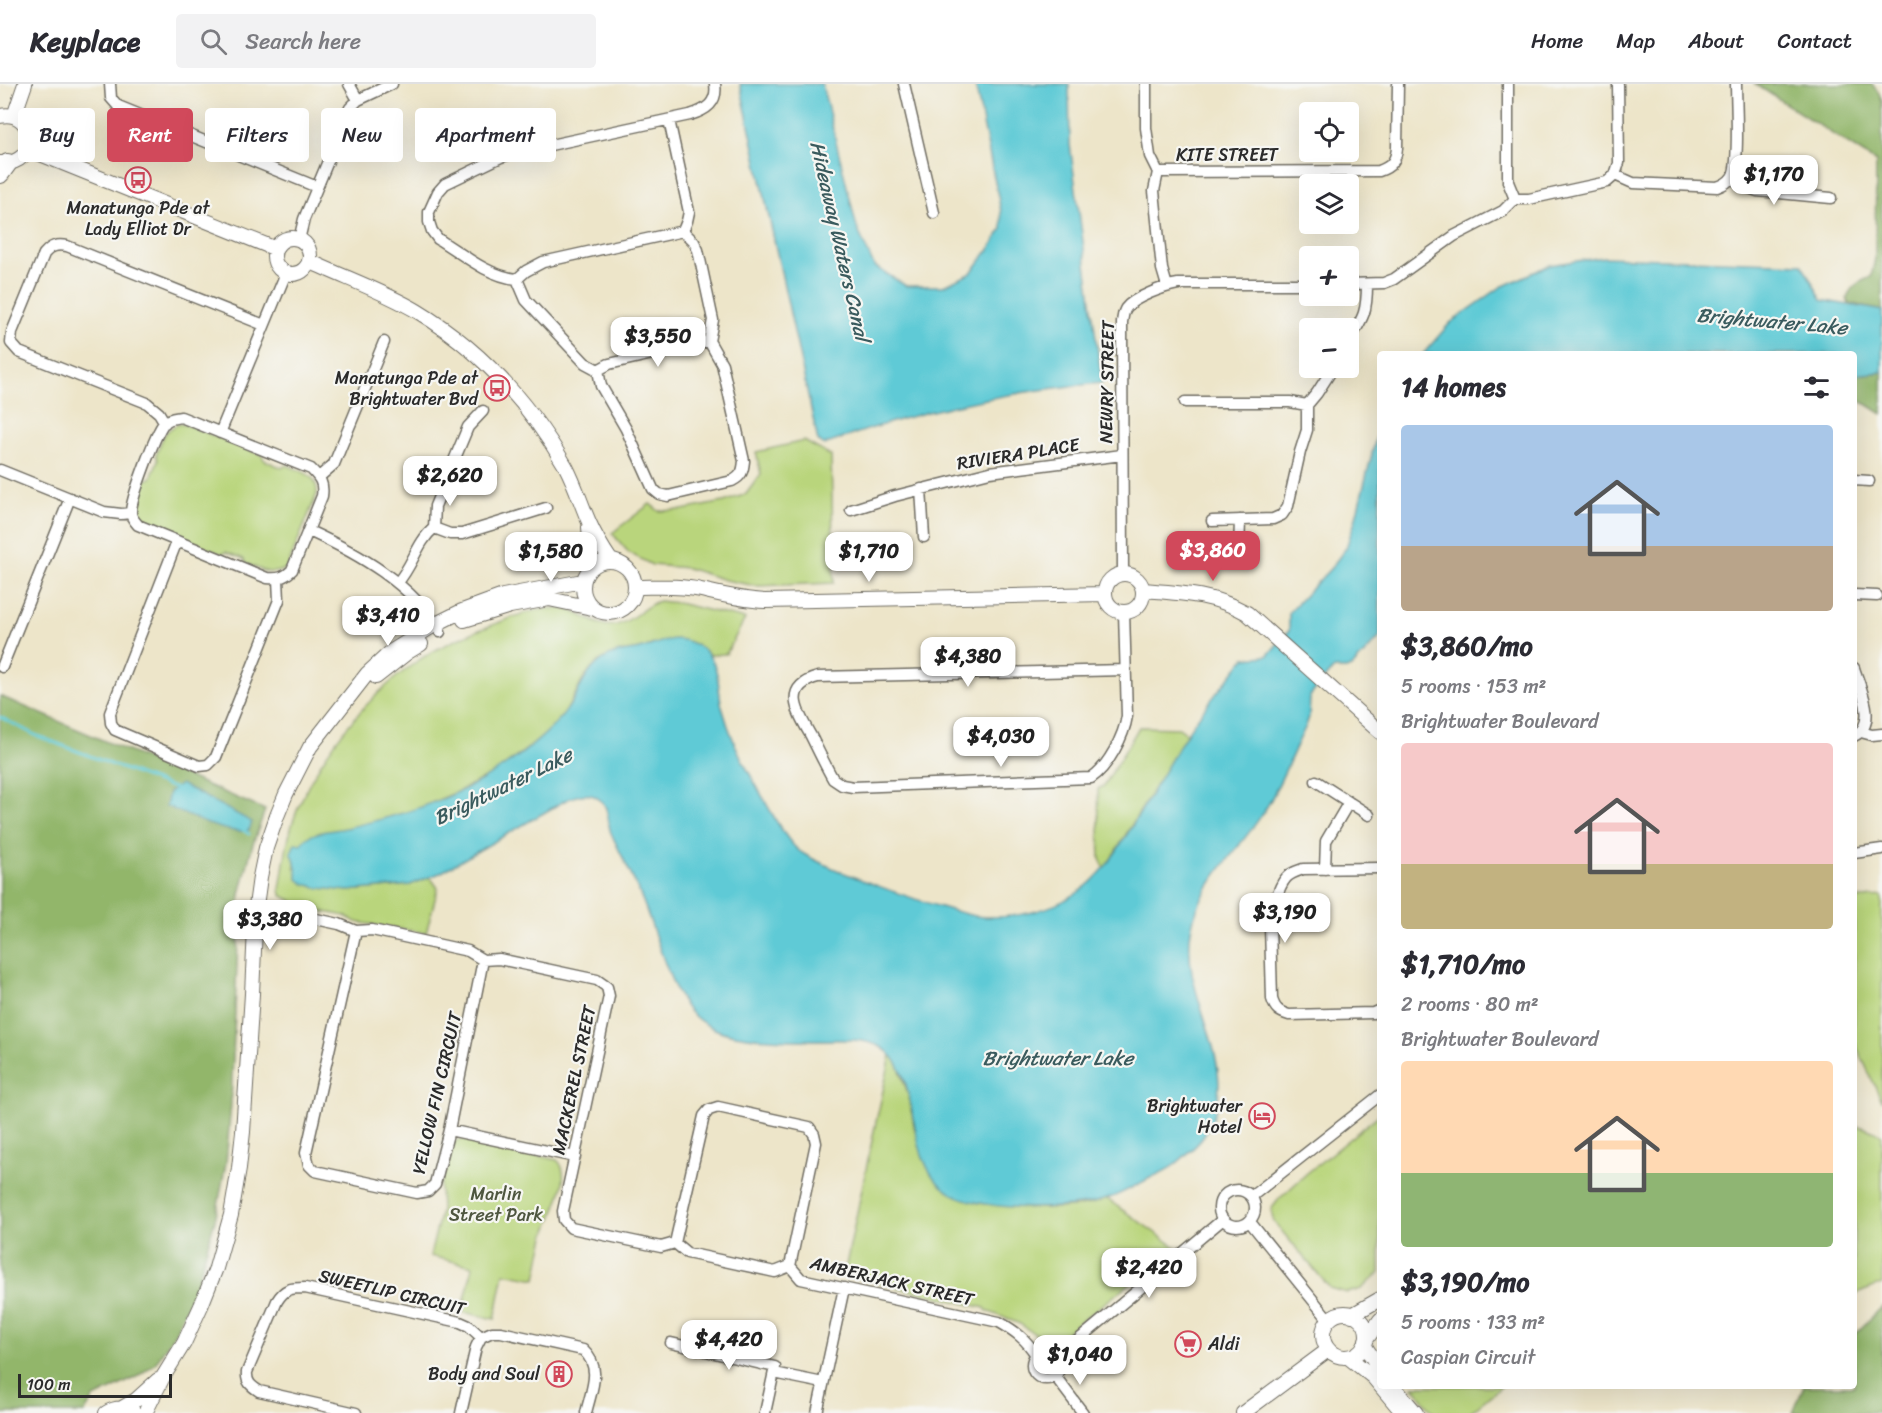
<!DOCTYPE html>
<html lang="en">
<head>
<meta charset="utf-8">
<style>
  body { margin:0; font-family:Sriracha,sans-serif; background:#f2f2f3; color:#2b2b33; height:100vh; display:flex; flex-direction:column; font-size:22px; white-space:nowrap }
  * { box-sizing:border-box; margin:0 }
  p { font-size:20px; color:#7c7c81 }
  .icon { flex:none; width:33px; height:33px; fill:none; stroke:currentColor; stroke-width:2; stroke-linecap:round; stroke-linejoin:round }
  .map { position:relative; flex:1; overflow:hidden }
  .drawer { position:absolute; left:1377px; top:267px; width:480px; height:1038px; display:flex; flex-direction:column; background:#fff; border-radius:6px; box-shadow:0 6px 24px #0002 }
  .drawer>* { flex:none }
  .guide { position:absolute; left:18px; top:24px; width:570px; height:54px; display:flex; gap:12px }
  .buttons { position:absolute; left:1299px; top:18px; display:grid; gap:12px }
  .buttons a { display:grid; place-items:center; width:60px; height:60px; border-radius:6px; background:#fff; box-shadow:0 6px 24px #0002; font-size:30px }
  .scale { position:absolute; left:18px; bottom:15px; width:154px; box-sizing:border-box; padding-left:6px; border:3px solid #2b2b2b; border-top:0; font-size:16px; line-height:21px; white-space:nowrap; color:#2b2b2b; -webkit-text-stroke:4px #f6f6f2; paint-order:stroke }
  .price { position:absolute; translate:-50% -51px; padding:0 14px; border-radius:12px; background:#fff; color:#222; font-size:20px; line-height:39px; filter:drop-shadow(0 2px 3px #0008) }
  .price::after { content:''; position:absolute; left:50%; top:36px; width:18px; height:14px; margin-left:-9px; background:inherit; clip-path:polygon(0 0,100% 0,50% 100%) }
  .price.on { background:#d1495b; color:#fff }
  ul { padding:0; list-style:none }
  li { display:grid; align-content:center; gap:12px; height:318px; padding:0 24px }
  li span { display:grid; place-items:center; height:186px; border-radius:6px; color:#555 }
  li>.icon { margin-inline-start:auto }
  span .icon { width:108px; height:108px; fill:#fffc; stroke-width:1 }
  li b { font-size:26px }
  h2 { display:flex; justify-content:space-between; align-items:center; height:72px; padding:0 24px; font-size:26px }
  .tag { padding:0 21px; border-radius:6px; background:#fff; box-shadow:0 6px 24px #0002; font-size:21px; line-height:54px }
  .tag.on { background:#d1495b; color:#fff }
  header { display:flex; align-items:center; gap:36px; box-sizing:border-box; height:84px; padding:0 30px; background:#fff; border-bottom:2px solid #e1e1e2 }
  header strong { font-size:28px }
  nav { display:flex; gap:33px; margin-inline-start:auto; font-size:21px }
  .search { width:420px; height:54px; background:#f2f2f3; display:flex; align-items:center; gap:15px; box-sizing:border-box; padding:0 21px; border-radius:6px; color:#7c7c81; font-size:22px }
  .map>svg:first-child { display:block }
</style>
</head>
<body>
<header>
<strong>Keyplace</strong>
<div class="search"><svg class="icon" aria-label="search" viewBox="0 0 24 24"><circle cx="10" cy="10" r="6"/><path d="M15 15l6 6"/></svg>Search here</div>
<nav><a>Home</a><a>Map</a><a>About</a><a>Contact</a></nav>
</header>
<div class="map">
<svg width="1882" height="1329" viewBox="0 0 1882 1329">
  <rect width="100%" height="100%" fill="#f6f6f2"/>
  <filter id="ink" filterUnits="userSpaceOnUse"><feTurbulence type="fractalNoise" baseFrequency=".0167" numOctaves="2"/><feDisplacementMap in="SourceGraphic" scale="12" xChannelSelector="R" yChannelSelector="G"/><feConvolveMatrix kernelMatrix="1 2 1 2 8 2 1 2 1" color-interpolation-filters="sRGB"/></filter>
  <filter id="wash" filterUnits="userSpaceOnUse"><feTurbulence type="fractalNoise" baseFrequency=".008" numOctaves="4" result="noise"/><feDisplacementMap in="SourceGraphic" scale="24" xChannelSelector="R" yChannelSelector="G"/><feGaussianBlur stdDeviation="1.35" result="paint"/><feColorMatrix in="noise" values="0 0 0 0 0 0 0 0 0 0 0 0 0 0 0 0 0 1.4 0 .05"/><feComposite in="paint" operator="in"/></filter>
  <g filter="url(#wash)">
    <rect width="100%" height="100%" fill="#ede5c9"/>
    <!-- green -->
    <path fill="#b9d57b" stroke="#728053" stroke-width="1.5" d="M179,340L187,341L262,371L264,376L282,384L286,381C301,387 318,390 317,410L287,484C270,493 262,486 245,479L244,475L226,468L222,470L145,439C130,425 139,412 145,396L151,394L158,376L156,371C162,356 163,346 179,340Z
      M804,357L831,372L834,499L756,502L725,496L687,484L652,481L629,469L612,449L650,420L659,427L682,426L724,418L746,410L761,390L756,368Z
      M659,517L678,519L745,535L726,570L710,571L696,560H654L640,565L615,569L599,577L585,592L565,629L544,652L496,688L457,708L417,725L372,738L295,774V784L348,807L410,801L430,793L438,804L426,849L356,838L345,832L305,824L281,811L280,805C284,780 287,753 296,729C319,670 365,614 416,578C438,563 465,551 490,542C506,536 521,529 537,526C548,524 559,523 569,526C584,531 599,544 616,541C634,537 643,522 659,517Z
      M1139,643L1179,644L1187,650L1105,785L1100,775L1098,705L1104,702Z
      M1882,812V1017L1854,957V818L1856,815Z
      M891,971L897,978L908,1010L915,1047L978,1119C1018,1123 1069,1130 1107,1115L1177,1164L1056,1256L1045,1257L1020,1240L987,1227L985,1224L844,1191L874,1047Z
      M1380,1030V1189L1361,1205L1347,1209L1330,1204L1274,1138L1272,1131V1124L1279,1115L1306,1090Z
      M1854,1042L1863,1043L1882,1051V1200L1854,1211Z
      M461,1055L557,1076C575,1092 550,1134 545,1153C541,1167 539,1181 536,1195L504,1189L495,1235L462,1228L473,1182L430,1172L441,1127L440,1103L449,1065L453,1058Z
      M1413,1302H1502L1469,1329H1434Z"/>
    <!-- forest -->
    <path fill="#92b66b" stroke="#5e704b" stroke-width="1.5" d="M1755,0H1872L1879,9L1882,17V227L1849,219L1847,215C1850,202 1859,198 1871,193L1875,175L1876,78Z
      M1882,288V330L1868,321L1854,314V291Z
      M0,612L265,726L252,763L240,810L231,1020L226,1079L216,1132L198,1196L176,1247L155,1280L135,1294L94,1314L84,1329H0Z
      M1882,1223V1329H1793L1804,1302H1854V1251Z"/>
    <!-- water -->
    <path fill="#5ecad6" stroke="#447a80" stroke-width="1.5" d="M740,0H822L857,144L874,182L906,202H943L970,190L989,166L1002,145L1001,127L975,0H1069L1070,61L1102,299C1007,307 913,327 824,361L818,357Z
      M1604,173L1802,180L1822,216C1842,221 1862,222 1882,227V288L1854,291V270H1423L1450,239L1501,203L1550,181Z
      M1380,338V553L1353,582L1346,585H1335L1329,589L1310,612L1309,633L1306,642C1293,668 1282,696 1268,721C1244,763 1200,796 1191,846C1179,919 1248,983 1204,1052C1198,1061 1187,1070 1178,1078C1171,1085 1160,1089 1150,1094C1135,1102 1117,1113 1100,1117C1065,1127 976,1128 946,1106C901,1073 924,988 881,963C872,958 864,957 854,956C819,955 738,960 709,942C703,939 696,934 691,929C671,909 654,844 642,815C633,793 621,771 611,749C607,739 610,727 603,719C593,706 578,710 566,716L440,789L410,801L348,807L319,804L304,800L298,795L294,774L291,769L295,759L301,760C308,748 328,747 341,745C395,733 452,717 498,686C521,671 544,654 562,632C581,611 584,580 614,570C622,567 632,567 640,565C652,562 664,555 677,555C689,556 704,563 710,573C720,588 718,607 722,623C729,648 739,672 752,694C764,714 781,750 797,765C817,783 956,832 984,833C1016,834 1050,827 1077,809C1106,790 1122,758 1140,729C1155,703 1170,677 1186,651C1203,624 1225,599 1245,574L1267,572L1289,547V528L1331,484L1346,464L1355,437Z
      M181,700L252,738L249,746C230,753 185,730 166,722L169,708Z"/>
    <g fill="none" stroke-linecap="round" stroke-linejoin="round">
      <!-- stream -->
      <path stroke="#5ecad6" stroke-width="3" d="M0,633L35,651L176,705
        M243,746L249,750"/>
    </g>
  </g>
  <g filter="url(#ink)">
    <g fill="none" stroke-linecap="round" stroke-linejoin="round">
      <!-- street casing -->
      <g stroke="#6f6c62" stroke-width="13">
        <path id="street" d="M110,0L111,14L118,22L317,103
          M349,0L358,16
          M904,0L934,129
          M1146,0V44L1150,72L1158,88L1154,107L1162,185L1167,202
          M1508,0V98L1515,115
          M1158,88L1379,87C1391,83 1396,77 1397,64L1398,0
          M1615,91L1633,99L1717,103C1723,101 1728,99 1732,93C1740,82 1736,17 1736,0
          M1732,94L1746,103L1757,107L1831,114
          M299,156L304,135L350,24L358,16L392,0
          M517,195L526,216L585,279L598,286L601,302L626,345L653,405L659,410L668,412L732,397C742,392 743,387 744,377L722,280L709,257L713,236L698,166L694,158L683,147L687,137L689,128L669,36
          M517,195C488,192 462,170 438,155L432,147L429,138V128L438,108L445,100L501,73L513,69L690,31C706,26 718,19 715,0
          M517,195L526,187L543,178L683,147
          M1348,200L1384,199L1394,195L1454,152L1503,127L1515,115H1529L1607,98L1615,91L1619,79L1618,0
          M1348,258C1363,234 1367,230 1367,200
          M598,286L609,280L709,257
          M1185,318H1290L1307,321
          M181,333L311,385C320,394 324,399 322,412L292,486C284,494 278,495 267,494L138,441C135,437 131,434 131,429C130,417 156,348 164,339C169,334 175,334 181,333Z
          M165,339L159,329L147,319L19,268L11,259L12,248L44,170C51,162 56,160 67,162L264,241
          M220,349L286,189
          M0,386L104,428L121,430L131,429
          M319,393L334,380L384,258
          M1854,396L1869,397
          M921,405L924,453
          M851,426L895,412L990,388L1122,371
          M1212,437L1273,435L1282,431L1288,422L1300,368L1307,346V321L1317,309L1333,284
          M434,444L450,450H462L546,424
          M309,447C357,469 413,500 440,548
          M177,457L110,629L111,639L115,646L199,682L208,681L216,673L279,516L278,495
          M1239,469L1240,436
          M1123,490L1122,238C1123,233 1123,228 1126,224C1133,214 1165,202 1178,200H1310
          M398,498C413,481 417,458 434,444L435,422L468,343L483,327
          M1854,511L1877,512
          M1124,528L1127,632C1124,652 1108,683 1091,694L853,703L842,701L833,695C825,681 818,666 811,652C798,629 781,603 818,593L1125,586
          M2,583L70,414
          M1854,584C1860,604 1879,640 1854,652
          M1861,648L1872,651L1882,650
          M1316,697L1369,731
          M1854,769L1882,765
          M1380,784L1303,785C1297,787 1290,789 1286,794C1278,803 1271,829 1270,841L1272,915C1275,925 1279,928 1289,931L1373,929L1380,926
          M1325,785L1326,757L1349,718
          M256,822L339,840L356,847L372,846L468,867L483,876L499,875L597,896L607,903L609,912L563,1127L564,1136L571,1144L661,1163L675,1159L687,1169L775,1188L790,1182L801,1195L999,1238C1015,1247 1026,1255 1036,1271
          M356,847L306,1069L309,1081L315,1087L417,1109L428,1107L435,1100L449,1046L483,876
          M449,1046L575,1073
          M1219 1124a18 18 0 1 1 36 0a18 18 0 1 1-36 0Z
          M1252,1112L1380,1011
          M1250,1138L1329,1236
          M675,1159L704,1032L709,1026L718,1023L809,1043L814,1050L816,1059L790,1182
          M481,1253L492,1248H501L583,1266C603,1284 591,1306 586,1329
          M671,1259L775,1283L765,1329
          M1032 1281a14 14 0 1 1 28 0a14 14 0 1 1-28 0Z
          M1058,1273L1222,1136
          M774,1289L823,1299
          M1055,1292L1083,1329
          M356,1329L259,1307C251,1302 246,1298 247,1288L277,1217C285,1204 291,1204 305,1204L460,1238L469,1242L481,1253L476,1263L461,1329
          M817,1329L844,1204"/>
      </g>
      <!-- secondary casing -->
      <g stroke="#6f6c62" stroke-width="16">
        <path id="secondary" d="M0,32C36,24 42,82 0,79
          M14,32L25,0
          M28,65L276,165
          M274 172a18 18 0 1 1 36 0a18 18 0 1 1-36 0Z
          M309,177C345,194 383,207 417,227C480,265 529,319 566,383C575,400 581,420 589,438C595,452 603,465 611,477
          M583 503a26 26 0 1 1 52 0a26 26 0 1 1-52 0Z
          M589,486L591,471L589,443
          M1105 509a19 19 0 1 1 38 0a19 19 0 1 1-38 0Z
          M635,503C657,503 679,501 701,506C723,511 743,516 765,517L1105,510
          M1143,506C1181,509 1213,510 1247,529L1380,648
          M464,536L510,522L549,515L592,524
          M376,593L408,568L421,560
          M1323 1251a22 22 0 1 1 44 0a22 22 0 1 1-44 0Z
          M1352,1231L1380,1215
          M1366,1256L1380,1236
          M1364,1261L1380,1285
          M1348,1273L1373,1293L1403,1329
          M1393,1302L1416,1329
          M122,1324L136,1316L158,1296
          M106,1329C116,1323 125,1323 135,1329
          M145,1329L163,1293L184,1259L201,1222L216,1184L231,1131L239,1084L243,1048L252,910L256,822L260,793L266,764L277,732L286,710L310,663L367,590L392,567L436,540L462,527L503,512L583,497
          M1243,1329L1328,1266"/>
      </g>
      <!-- highway casing -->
      <g stroke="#6f6c62" stroke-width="20">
        <path id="highway" d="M0,90L8,79"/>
      </g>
      <!-- street -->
      <use href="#street" stroke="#fff" stroke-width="10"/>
      <!-- secondary -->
      <use href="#secondary" stroke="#fff" stroke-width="14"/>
      <!-- highway -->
      <use href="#highway" stroke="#fff" stroke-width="18"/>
    </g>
  </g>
  <!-- icons -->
  <defs>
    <g id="bus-ring" transform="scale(1.35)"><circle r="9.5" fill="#f6f6f2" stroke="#d1495b" stroke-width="1.5"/><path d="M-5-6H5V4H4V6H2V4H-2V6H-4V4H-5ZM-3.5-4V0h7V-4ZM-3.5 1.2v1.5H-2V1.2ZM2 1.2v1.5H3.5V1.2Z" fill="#d1495b"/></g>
    <g id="hotel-ring" transform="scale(1.35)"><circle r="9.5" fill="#f6f6f2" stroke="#d1495b" stroke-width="1.5"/><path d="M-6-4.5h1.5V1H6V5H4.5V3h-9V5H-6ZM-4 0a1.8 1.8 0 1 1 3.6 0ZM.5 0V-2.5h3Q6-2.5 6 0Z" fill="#d1495b"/></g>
    <g id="supermarket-ring" transform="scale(1.35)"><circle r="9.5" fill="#f6f6f2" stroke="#d1495b" stroke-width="1.5"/><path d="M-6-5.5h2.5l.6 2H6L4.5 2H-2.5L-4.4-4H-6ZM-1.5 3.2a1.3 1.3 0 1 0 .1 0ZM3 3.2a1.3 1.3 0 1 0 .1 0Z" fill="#d1495b"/></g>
    <g id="building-ring" transform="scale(1.35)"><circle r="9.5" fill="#f6f6f2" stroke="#d1495b" stroke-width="1.5"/><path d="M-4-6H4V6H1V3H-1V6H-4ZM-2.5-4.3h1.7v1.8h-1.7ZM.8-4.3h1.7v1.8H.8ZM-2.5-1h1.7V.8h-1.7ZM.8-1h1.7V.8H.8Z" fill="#d1495b"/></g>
  </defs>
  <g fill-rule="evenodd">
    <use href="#bus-ring" x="138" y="96"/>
    <use href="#bus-ring" x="497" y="304"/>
    <use href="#hotel-ring" x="1262" y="1032"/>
    <use href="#supermarket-ring" x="1188" y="1260"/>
    <use href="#building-ring" x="559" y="1290"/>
  </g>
  <g text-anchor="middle" stroke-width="4.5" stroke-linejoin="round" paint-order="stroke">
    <!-- street labels -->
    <g font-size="18" fill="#2b2b2b" stroke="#f6f6f2">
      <text x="1227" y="77">KITE STREET</text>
      <text transform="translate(1107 298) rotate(-89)" y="6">NEWRY STREET</text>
      <text transform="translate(1018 370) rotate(-9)" y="6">RIVIERA PLACE</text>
      <text transform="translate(574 996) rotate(-78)" y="6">MACKEREL STREET</text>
      <text transform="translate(437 1009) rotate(-77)" y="6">YELLOW FIN CIRCUIT</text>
      <text transform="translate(892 1197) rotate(13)" y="6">AMBERJACK STREET</text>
      <text transform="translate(392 1208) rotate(13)" y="6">SWEETLIP CIRCUIT</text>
    </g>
    <!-- poi labels -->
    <g font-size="18" fill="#2b2b2b" stroke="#f6f6f2" text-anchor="end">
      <text x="138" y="130" text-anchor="middle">Manatunga Pde at<tspan x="138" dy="21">Lady Elliot Dr</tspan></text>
      <text x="478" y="300">Manatunga Pde at<tspan x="478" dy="21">Brightwater Bvd</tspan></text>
      <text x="1242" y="1028">Brightwater<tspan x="1242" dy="21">Hotel</tspan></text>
      <text x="1208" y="1266" text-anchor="start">Aldi</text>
      <text x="540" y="1296">Body and Soul</text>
    </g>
    <!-- park labels -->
    <g font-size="18" fill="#4e563f" stroke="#f6f6f2">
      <text x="496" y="1116">Marlin<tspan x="496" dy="21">Street Park</tspan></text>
    </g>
    <!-- water labels -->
    <g font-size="20" font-style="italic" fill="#3a5b5e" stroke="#f6f6f2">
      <text transform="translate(840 157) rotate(77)" y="7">Hideaway Waters Canal</text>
      <text transform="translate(1772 237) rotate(5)" y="7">Brightwater Lake</text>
      <text transform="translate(503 702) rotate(-26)" y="7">Brightwater Lake</text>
      <text x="1058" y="981">Brightwater Lake</text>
    </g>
  </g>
</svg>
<div class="buttons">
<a><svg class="icon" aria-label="locate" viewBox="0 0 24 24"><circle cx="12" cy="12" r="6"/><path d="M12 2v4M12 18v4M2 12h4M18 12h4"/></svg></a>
<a><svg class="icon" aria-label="layers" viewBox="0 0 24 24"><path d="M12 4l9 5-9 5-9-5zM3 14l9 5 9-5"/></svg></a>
<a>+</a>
<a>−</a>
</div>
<div class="scale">100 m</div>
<b class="price" style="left:1774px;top:122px">$1,170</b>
<b class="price" style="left:658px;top:284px">$3,550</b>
<b class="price" style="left:450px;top:423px">$2,620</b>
<b class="price on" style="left:1213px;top:498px">$3,860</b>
<b class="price" style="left:551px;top:499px">$1,580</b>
<b class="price" style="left:869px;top:499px">$1,710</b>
<b class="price" style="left:388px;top:563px">$3,410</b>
<b class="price" style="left:968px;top:604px">$4,380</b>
<b class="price" style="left:1001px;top:684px">$4,030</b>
<b class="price" style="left:1285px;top:860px">$3,190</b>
<b class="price" style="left:270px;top:867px">$3,380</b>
<b class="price" style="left:1149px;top:1215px">$2,420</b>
<b class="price" style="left:729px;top:1287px">$4,420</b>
<b class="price" style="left:1080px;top:1302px">$1,040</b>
<div class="guide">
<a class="tag">Buy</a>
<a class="tag on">Rent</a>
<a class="tag">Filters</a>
<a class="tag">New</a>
<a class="tag">Apartment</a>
</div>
<section class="drawer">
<h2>14 homes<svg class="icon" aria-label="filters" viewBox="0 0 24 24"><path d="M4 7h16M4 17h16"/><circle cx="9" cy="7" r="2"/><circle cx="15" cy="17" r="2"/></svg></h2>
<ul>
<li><span style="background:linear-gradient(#a9c7e8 65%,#b9a48a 0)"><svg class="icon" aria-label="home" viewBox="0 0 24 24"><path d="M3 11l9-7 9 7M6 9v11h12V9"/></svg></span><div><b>$3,860/mo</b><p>5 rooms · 153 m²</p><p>Brightwater Boulevard</p></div></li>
<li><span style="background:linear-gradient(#f6c9c9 65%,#c2b280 0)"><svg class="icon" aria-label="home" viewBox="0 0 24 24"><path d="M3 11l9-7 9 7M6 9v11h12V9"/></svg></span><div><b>$1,710/mo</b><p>2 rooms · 80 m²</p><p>Brightwater Boulevard</p></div></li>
<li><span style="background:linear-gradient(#ffd9b3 60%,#8fb573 0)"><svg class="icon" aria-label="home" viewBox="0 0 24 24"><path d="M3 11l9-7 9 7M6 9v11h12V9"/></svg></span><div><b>$3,190/mo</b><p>5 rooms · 133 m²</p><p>Caspian Circuit</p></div></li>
</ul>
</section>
</div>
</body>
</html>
